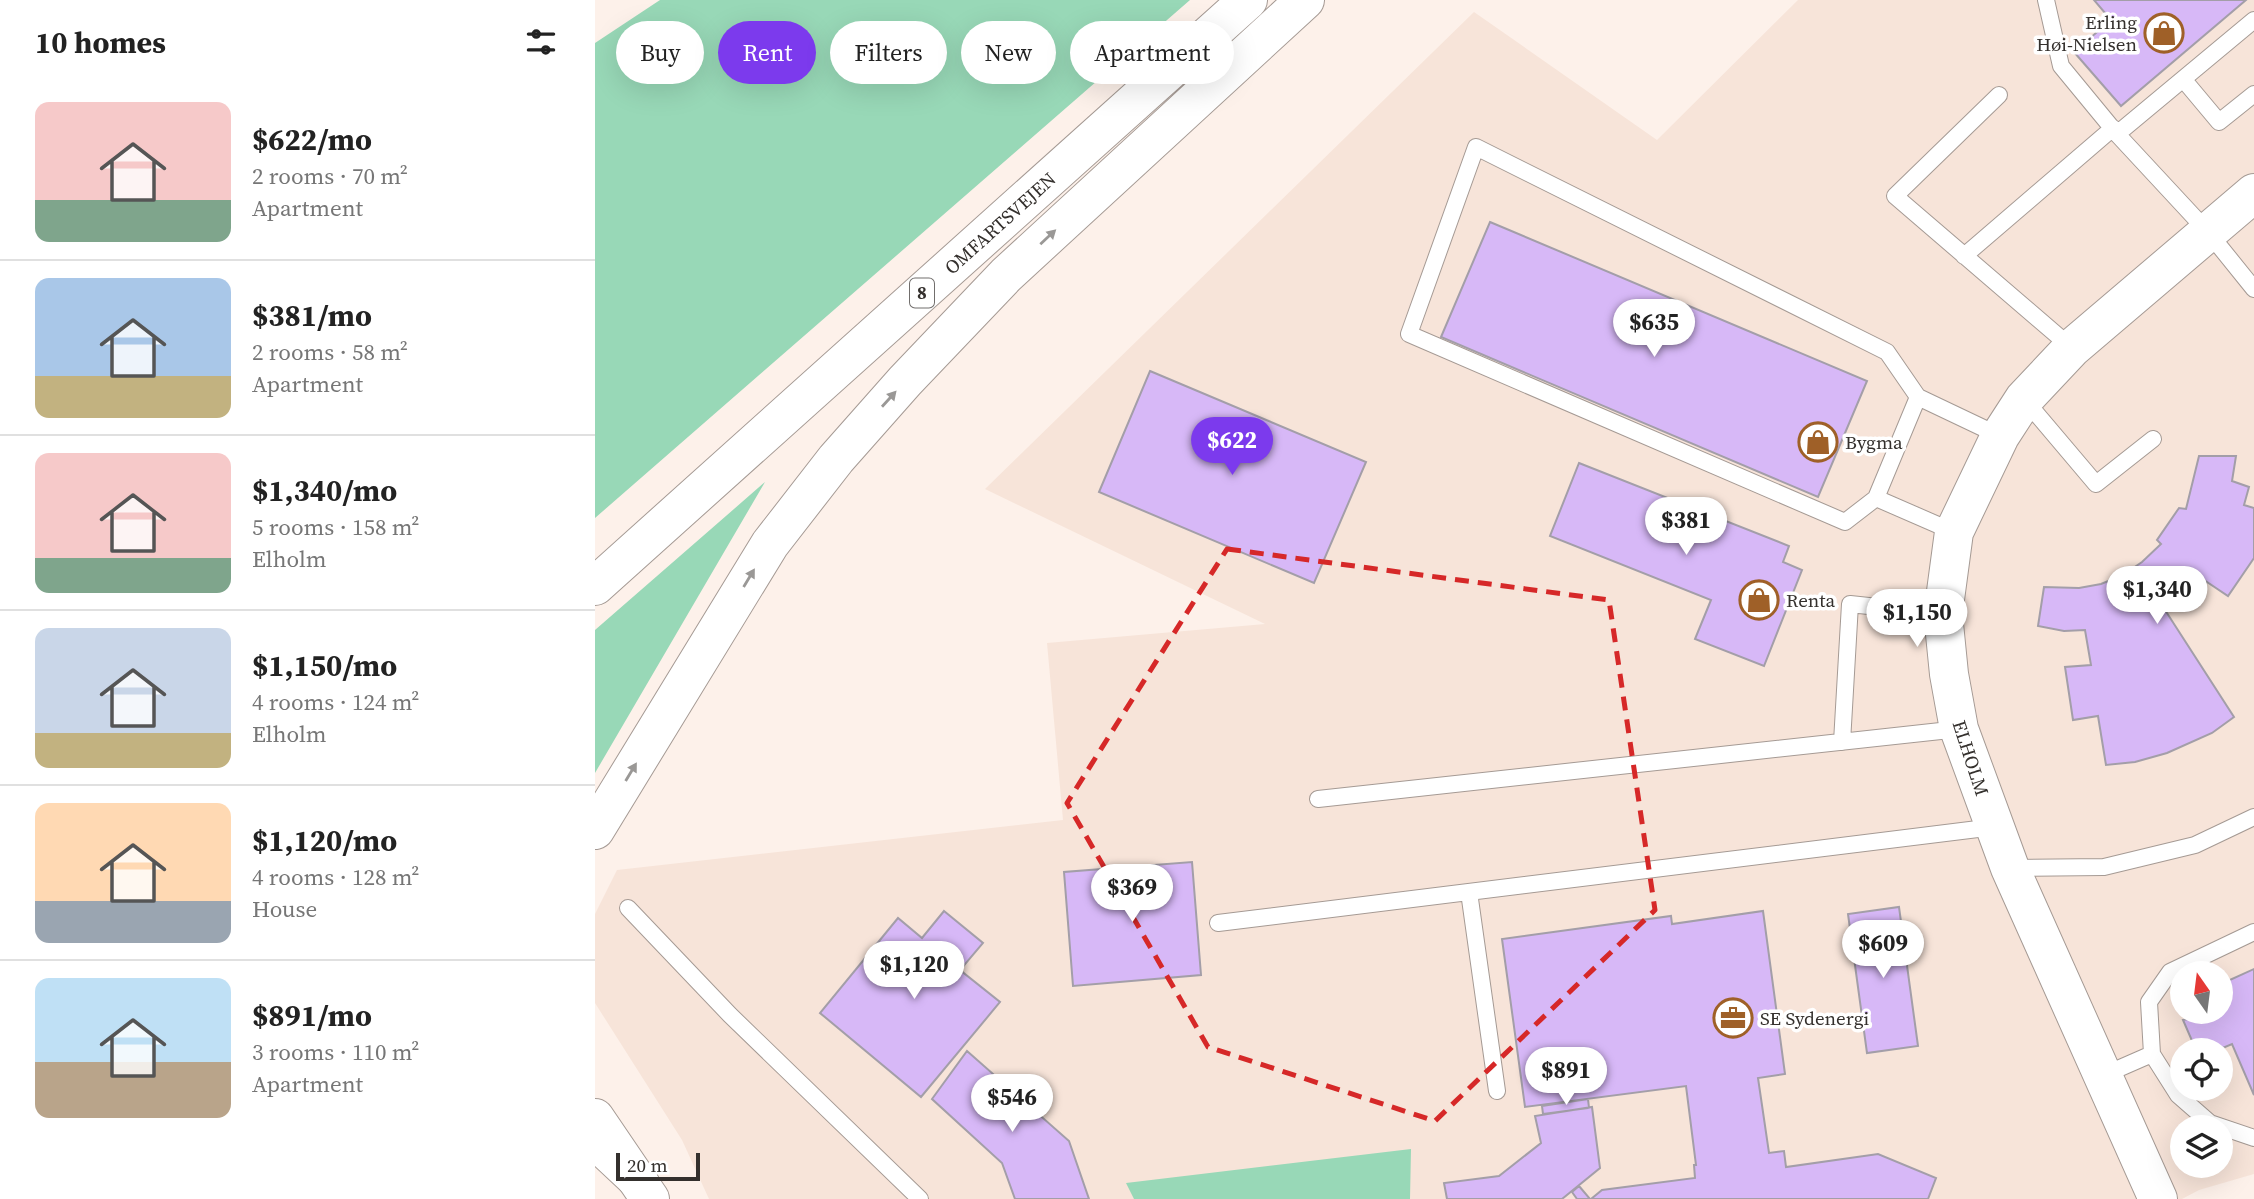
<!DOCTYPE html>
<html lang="en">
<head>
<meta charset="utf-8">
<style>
  body { margin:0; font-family:"Source Serif 4",serif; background:#f2f2f2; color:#222; height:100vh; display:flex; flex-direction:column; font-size:26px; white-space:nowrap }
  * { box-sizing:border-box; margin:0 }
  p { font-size:23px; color:#767676 }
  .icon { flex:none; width:38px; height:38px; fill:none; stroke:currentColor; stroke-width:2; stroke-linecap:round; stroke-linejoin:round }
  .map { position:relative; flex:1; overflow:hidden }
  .sheet { display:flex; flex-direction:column; background:#fff; width:595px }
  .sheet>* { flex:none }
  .top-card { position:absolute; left:21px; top:21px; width:665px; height:63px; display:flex; gap:14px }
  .needle { width:46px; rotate:346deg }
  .buttons { position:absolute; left:1575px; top:961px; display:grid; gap:14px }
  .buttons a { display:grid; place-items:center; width:63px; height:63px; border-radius:50%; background:#fff; box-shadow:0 7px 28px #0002; font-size:35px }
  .scale { position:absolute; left:21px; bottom:18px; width:84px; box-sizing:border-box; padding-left:7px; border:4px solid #34302d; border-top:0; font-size:19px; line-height:24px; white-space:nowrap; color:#34302d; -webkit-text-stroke:5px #fff; paint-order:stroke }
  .price { position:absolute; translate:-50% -60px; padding:0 16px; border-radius:24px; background:#fff; color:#222; font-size:23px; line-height:46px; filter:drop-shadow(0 2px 4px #0008) }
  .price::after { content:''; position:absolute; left:50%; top:42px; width:21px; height:16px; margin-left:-10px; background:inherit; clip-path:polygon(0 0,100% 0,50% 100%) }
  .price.selected { background:#7c3aed; color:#fff }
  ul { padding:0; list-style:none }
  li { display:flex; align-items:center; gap:21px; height:175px; padding:0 35px }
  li+li { border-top:2px solid #e0e0e0 }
  li span { display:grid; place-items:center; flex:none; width:196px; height:140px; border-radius:14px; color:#555 }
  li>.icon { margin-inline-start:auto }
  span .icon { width:84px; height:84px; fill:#fffc; stroke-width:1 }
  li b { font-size:30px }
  h2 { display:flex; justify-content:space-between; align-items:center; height:84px; padding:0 35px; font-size:30px }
  .tag { padding:0 24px; border-radius:32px; background:#fff; box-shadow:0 7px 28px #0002; font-size:24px; line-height:63px }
  .tag.selected { background:#7c3aed; color:#fff }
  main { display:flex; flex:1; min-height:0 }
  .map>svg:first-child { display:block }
</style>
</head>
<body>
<main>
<section class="sheet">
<h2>10 homes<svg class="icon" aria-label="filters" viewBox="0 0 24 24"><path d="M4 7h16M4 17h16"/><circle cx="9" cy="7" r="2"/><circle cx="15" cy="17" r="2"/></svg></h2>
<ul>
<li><span style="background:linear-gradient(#f6c9c9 70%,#7fa58c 0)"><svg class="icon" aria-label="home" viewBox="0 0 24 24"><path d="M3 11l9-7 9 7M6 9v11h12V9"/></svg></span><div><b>$622/mo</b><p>2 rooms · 70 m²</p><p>Apartment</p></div></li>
<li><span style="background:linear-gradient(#a9c7e8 70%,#c2b280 0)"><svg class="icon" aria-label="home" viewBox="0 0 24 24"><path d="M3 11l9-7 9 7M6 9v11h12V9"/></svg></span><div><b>$381/mo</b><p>2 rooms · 58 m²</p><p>Apartment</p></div></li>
<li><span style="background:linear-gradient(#f6c9c9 75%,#7fa58c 0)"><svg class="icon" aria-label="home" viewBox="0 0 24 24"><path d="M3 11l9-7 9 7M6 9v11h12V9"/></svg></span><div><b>$1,340/mo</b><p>5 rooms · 158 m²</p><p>Elholm</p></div></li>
<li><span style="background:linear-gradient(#c9d6e8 75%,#c2b280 0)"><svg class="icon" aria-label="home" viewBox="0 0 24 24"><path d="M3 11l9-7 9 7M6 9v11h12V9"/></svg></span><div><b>$1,150/mo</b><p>4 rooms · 124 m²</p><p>Elholm</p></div></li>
<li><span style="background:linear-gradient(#ffd9b3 70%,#9aa5b1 0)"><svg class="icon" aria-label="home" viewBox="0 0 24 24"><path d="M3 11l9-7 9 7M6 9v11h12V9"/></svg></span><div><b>$1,120/mo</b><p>4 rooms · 128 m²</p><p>House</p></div></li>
<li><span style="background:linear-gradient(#bfe0f5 60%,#b9a48a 0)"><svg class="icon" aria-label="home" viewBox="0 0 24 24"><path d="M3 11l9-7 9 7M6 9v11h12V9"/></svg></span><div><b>$891/mo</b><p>3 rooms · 110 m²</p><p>Apartment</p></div></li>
</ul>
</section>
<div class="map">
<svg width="1659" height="1199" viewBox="0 0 1659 1199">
  <rect width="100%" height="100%" fill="#fdf1ea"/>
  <!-- built -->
  <path fill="#f7e4d9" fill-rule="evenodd" d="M1203,0H1659V1174L1604,1190L1587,1199H114L87,1140L0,1003V914L22,870L468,820L452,643L670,624L390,489L879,12L1062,140ZM1587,973H1626V1012H1587ZM1587,1050H1626V1088H1587ZM1587,1127H1626V1166H1587Z"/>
  <!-- green -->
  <path fill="#98d8b7" d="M65,0H595L0,518V43Z
    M170,482L0,773V630Z
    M816,1149L815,1199H539L531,1183Z"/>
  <!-- building -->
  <path fill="#d7b8f7" stroke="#a39ea8" stroke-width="2" d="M1499,0H1651L1526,106L1479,52L1516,20Z
    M895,222L1272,381L1223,497L846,337Z
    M555,371L771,462L719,583L504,492Z
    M1604,456H1641L1637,481L1654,487L1649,505L1659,508V558L1633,596L1606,578L1570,610L1639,717L1617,733L1572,753L1540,762L1511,765L1503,716L1478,720L1470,667L1496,665L1490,630L1469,631L1443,626L1449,587L1484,588L1506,584L1528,575L1547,562L1566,544L1562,540L1584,508L1591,509Z
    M984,463L1194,546L1188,562L1207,570L1169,666L1100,639L1116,600L955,536Z
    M597,862L606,975L478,986L469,872Z
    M1304,907L1323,1046L1272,1053L1253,914Z
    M349,911L388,943L365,970L405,1002L326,1097L225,1013L303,918L327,938Z
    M1168,911L1190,1074L1163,1078L1174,1153L1189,1151L1191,1167L1283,1154L1341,1178L1333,1199H996L1007,1190L1100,1178L1099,1165H1101L1091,1086L930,1107L907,939L1076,916L1077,924Z
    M1659,969V1095L1637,1044L1623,1050H1601L1588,1020L1593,1019L1590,1012H1626V984Z
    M372,1051L474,1141L494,1199H420L407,1163L337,1099Z
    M993,1099L994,1108L948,1114L947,1106Z
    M997,1107L1005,1168L967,1199H852L849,1183L904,1176L946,1143L940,1116Z
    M984,1186L995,1199H982L977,1192Z"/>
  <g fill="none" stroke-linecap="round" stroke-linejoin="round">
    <!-- lane casing -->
    <g stroke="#a59a94" stroke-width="18">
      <path id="lane" d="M1451,0L1466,66L1522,134L1613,232L1659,289
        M1588,79L1624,122L1659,94
        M1404,95L1300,196L1477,348
        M1522,134L1659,20
        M1369,256L1518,128
        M1429,399L1501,484L1558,439
        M1281,498L1250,522L814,334L881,147L1292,352L1323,397
        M1359,532L1281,498L1323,397L1405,436
        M1247,742L1255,604L1348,614
        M723,799L1364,729
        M1417,868L1509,867L1600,845L1659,817
        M874,892L902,1091
        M33,908L135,1015L325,1199
        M623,923L1399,827
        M1659,932L1575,972L1554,1002L1557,1054L1583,1095L1615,1123L1659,1138
        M1509,1075L1557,1054"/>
    </g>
    <!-- secondary casing -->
    <g stroke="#a59a94" stroke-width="40">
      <path id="secondary" d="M0,1118L55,1199
        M1563,1199L1415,868L1364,729L1354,674L1348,614L1359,532L1405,436L1429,399L1477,348L1659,193"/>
    </g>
    <!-- highway casing -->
    <g stroke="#a59a94" stroke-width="40">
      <path id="highway" d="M0,586L653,0
        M0,830L175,544L241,459L310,381L411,275L710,0
        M0,1140L44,1181"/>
    </g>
    <!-- lane -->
    <use href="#lane" stroke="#fff" stroke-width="16"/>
    <!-- secondary -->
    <use href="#secondary" stroke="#fff" stroke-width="38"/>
    <!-- highway -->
    <use href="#highway" stroke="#fff" stroke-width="38"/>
  </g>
  <!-- one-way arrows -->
  <defs><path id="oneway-solid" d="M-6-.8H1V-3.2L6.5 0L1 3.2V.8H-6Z" transform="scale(1.75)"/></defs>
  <g fill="#9a9896">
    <use href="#oneway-solid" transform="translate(453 237) rotate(-43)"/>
    <use href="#oneway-solid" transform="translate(294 399) rotate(-48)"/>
    <use href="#oneway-solid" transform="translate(154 578) rotate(-59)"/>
    <use href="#oneway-solid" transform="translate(36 772) rotate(-59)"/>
  </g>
  <!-- marked area -->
  <path fill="none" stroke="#d62828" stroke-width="5" stroke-dasharray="14 9" stroke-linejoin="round" d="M632,549L1014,600L1060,910L840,1121L613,1047L472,803Z"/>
  <!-- icons -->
  <defs>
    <g id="shop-ring" transform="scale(2.0125)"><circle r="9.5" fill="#fff" stroke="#9f6028" stroke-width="1.5"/><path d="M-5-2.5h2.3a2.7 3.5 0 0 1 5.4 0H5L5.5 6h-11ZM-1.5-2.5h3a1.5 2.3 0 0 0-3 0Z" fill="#9f6028"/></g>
    <g id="office-ring" transform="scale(2.0125)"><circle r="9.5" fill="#fff" stroke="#9f6028" stroke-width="1.5"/><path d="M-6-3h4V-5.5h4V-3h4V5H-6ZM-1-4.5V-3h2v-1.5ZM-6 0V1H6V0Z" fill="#9f6028"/></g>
  </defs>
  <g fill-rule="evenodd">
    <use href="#shop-ring" x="1569" y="33"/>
    <use href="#shop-ring" x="1223" y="442"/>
    <use href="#shop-ring" x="1164" y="600"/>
    <use href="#office-ring" x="1138" y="1018"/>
  </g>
  <g text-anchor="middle" stroke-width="7" stroke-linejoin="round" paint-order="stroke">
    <!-- shield labels -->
    <rect fill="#fff" stroke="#716e6c" stroke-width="2" x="315" y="278.5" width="24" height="29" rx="5"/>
    <g font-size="18" font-weight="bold" fill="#34302d">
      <text x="327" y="299">8</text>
    </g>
    <!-- poi labels -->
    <g font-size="19" fill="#34302d" stroke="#fff" text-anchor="start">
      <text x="1542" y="29" text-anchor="end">Erling<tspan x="1542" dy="22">Høi-Nielsen</tspan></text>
      <text x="1250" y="449">Bygma</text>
      <text x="1191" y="607">Renta</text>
      <text x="1165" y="1025">SE Sydenergi</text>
    </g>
    <!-- street labels -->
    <g font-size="19" fill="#34302d" stroke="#fff">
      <text transform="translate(405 223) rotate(-42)" y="7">OMFARTSVEJEN</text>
      <text transform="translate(1376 758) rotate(72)" y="7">ELHOLM</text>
    </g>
  </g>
</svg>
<div class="buttons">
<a><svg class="needle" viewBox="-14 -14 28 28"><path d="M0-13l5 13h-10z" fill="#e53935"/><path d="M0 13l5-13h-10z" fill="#767676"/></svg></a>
<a><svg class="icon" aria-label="locate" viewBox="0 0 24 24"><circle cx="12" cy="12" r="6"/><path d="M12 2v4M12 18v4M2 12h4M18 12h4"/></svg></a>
<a><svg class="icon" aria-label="layers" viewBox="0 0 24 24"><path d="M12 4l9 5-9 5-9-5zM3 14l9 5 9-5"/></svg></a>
</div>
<div class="scale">20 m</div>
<b class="price" style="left:1059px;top:359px">$635</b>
<b class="price selected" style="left:637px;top:477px">$622</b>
<b class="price" style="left:1091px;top:557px">$381</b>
<b class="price" style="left:1562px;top:626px">$1,340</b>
<b class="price" style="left:1322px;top:649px">$1,150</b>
<b class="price" style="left:537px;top:924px">$369</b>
<b class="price" style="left:1288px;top:980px">$609</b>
<b class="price" style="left:319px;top:1001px">$1,120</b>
<b class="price" style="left:971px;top:1107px">$891</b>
<b class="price" style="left:417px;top:1134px">$546</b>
<div class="top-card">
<a class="tag">Buy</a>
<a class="tag selected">Rent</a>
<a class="tag">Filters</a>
<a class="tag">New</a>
<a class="tag">Apartment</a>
</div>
</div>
</main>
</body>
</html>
